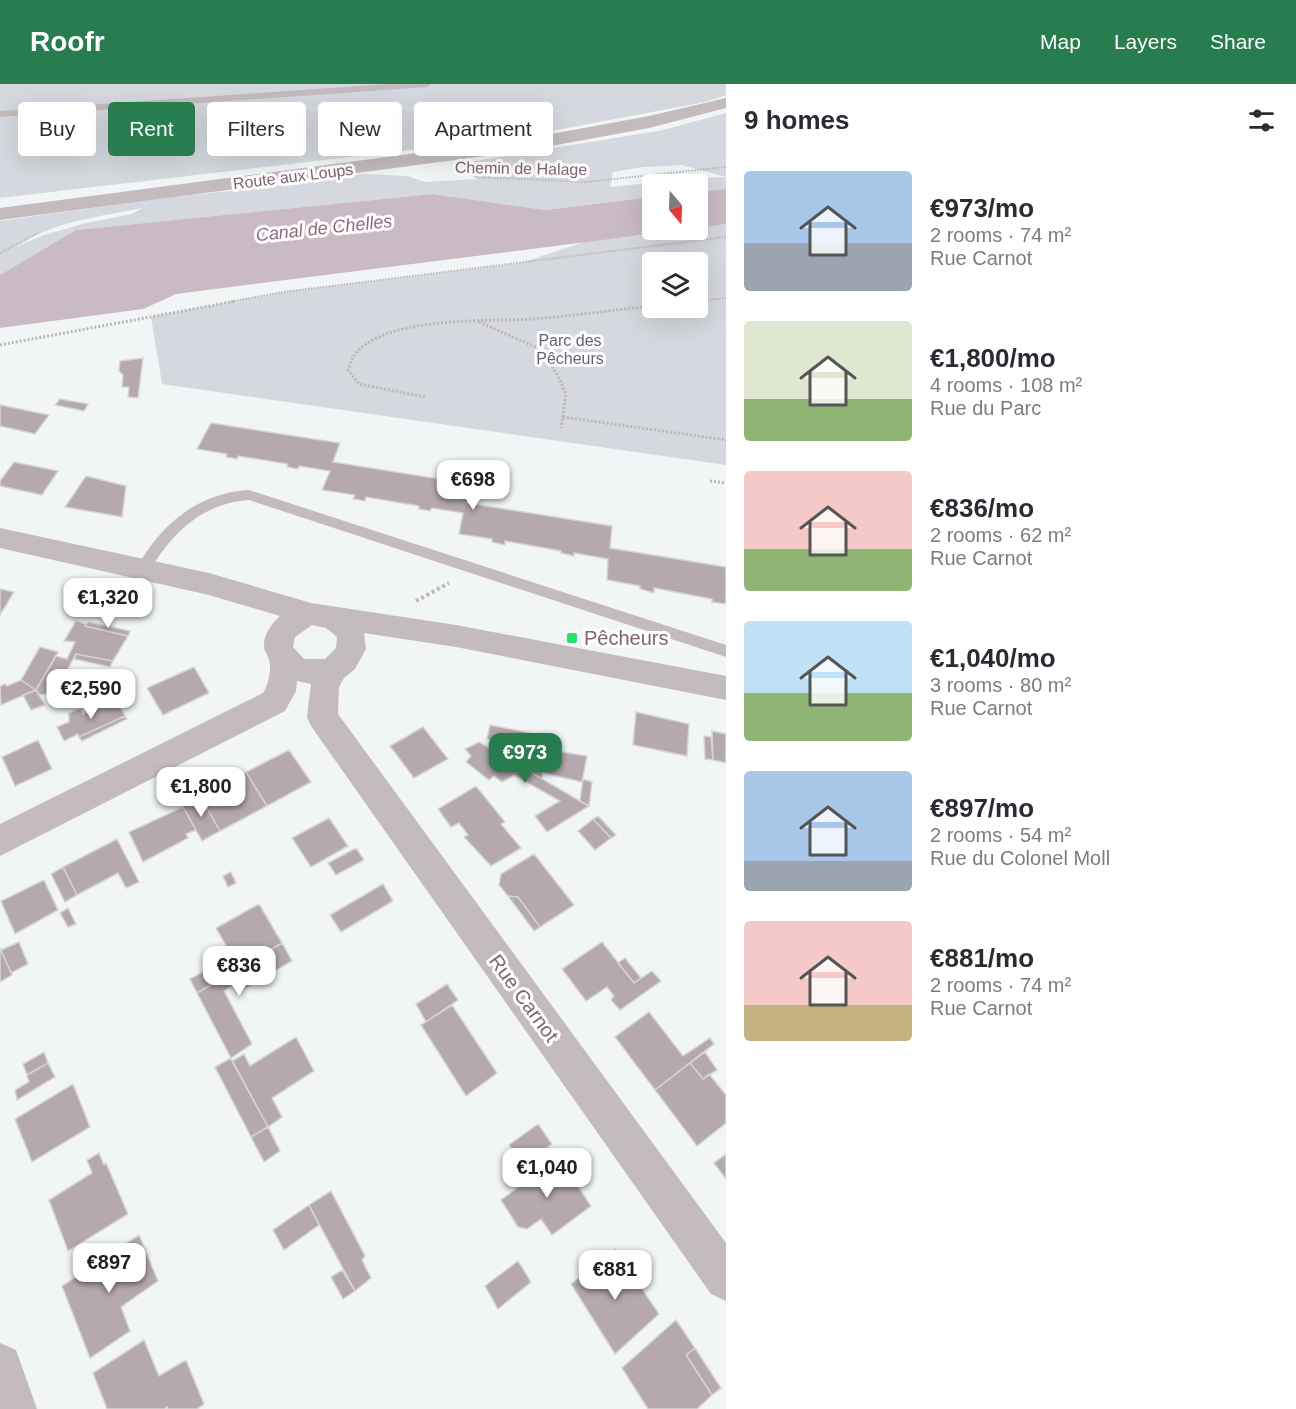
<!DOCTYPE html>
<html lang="en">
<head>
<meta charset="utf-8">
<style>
  body { margin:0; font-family:Arial,sans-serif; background:#f2f2f3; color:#2b2b33; height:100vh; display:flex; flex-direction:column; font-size:22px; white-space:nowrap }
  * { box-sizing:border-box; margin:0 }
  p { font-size:20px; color:#7c7c81 }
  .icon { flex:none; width:33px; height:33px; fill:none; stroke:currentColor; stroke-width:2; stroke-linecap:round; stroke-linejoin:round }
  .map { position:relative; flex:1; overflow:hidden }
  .details { display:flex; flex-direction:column; background:#fff; width:570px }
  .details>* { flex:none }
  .hud { position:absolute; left:18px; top:18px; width:570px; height:54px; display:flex; gap:12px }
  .needle { width:39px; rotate:161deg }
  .fabs { position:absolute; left:642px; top:90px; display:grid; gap:12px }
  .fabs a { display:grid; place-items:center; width:66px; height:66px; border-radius:6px; background:#fff; box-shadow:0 6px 24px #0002; font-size:30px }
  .price { position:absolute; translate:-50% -51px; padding:0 14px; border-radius:12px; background:#fff; color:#222; font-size:20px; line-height:39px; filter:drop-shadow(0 2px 3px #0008) }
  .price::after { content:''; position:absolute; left:50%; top:36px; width:18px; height:14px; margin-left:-9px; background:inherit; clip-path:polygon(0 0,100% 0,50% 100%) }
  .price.current { background:#287d4e; color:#fff }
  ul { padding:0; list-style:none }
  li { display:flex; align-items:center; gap:18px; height:150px; padding:0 18px }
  li span { display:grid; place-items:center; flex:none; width:168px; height:120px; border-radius:6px; color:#555 }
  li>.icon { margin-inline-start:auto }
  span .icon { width:72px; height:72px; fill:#fffc; stroke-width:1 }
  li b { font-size:26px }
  h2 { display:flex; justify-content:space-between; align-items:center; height:72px; padding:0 18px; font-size:26px }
  .tag { padding:0 21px; border-radius:6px; background:#fff; box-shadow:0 6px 24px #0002; font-size:21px; line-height:54px }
  .tag.current { background:#287d4e; color:#fff }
  header { display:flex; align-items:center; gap:36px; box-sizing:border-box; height:84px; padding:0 30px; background:#287d4e; color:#fff }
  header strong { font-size:28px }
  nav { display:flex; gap:33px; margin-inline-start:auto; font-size:21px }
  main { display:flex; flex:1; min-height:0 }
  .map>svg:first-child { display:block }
</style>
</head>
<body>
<header>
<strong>Roofr</strong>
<nav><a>Map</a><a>Layers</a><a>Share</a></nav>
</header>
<main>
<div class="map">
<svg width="726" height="1325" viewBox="0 0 726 1325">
  <rect width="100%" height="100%" fill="#f1f5f5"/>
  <!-- green -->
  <path fill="#d6d8df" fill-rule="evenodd" d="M0,0H726V11L705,18L520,53L0,114Z
    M726,29V105L698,108V100H652V113L545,126L433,110L76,146L0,191V137L164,114L329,96L362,90L407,92L425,98L478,95L459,86L475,77L663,46ZM682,81L726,93L665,95L639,100L610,103L613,88L643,83ZM142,124L132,130L86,139L41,152L16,163C53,137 99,133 142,124Z
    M726,140V381L162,300L151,233L283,208L521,179L587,157L698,146V144ZM652,178H698V224H652Z"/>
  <!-- water -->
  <path fill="#cabac4" d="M726,105V140L698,144V108Z
    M433,110L545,126L652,113V146H681L176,210L143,225L0,244V191L76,146Z"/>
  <!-- building -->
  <path fill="#b6a8af" stroke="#d4d6d6" stroke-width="1.5" d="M143,274L138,314L128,313L129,303H122L123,291L119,287L120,277Z
    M60,315L88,320L84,327L55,321Z
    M0,321L49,331L35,350L0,342Z
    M211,339L340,359L333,378L471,400L467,419L612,442L610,464L726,483V520L712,518V515L654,504V509L640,505V502L607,496L608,475L574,469V472L561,469V467L505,457V461L492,458V455L459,450L463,429L432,424L430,427L419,425V422L366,413L365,417L353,415L355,411L322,406L330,387L299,382L298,385L287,383L288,380L238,372L237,375L226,373L227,370L197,365Z
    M14,378L58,387L42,411L0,402V397Z
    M86,392L126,402L122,433L65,423Z
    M0,505L14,508L0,531Z
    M76,537L86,540L85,542L128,552L113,577L76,570L55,608L40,611L36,606L56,572L67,575L75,558L64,557Z
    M88,538L130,547L128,552L85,542Z
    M40,563L58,568L36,606L21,596Z
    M76,570L113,577L110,583L74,575Z
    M194,583L209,609L163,631L147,604Z
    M21,596L36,606L1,621L0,602L5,600L7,602Z
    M36,606L45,621L31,626L23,611Z
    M116,615L125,632L79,653L78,650L64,657L57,643L69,638V629L81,624L83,630Z
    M636,628L689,640L687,672L633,661Z
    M125,632L127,635L82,657L79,653Z
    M490,641L535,650L533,663L487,655Z
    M423,643L448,675L414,694L390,662Z
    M712,647L726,650V679L713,676Z
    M704,652L711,653L713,676L705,675Z
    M38,656L52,685L15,702L2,673Z
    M479,658L580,717L589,722L547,748L535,732L560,717L514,691L502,698L494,692L489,696L466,678L471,672L465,665Z
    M533,663L587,672L582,698L543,689L542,695L529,687Z
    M289,666L311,698L267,722L246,688Z
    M246,688L267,722L220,747L200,712Z
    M583,695L592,698L589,722L580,717Z
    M476,702L505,738L501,740L521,764L491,782L464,753L468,751L459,739L451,743L438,725Z
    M200,712L220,747L202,757L182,721Z
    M183,723L196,746L186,750L188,754L143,778L129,748Z
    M598,732L616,751L611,754L593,735Z
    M329,734L348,762L311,783L292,754Z
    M593,735L611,754L595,766L578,747Z
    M117,755L139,798L126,804L118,789L77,811L63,783Z
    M356,764L364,776L336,791L328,779Z
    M534,770L574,821L540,843L518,813L508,812L499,801L501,790Z
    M63,783L77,811L65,818L51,790Z
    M231,788L236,799L228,803L223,792Z
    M44,796L58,826L15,850L1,817Z
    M383,800L393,817L341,848L330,831Z
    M508,812L518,813L540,843L534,847Z
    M259,820L282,859L239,884L216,844Z
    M68,824L76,840L68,843L60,829Z
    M19,858L28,880L11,889L1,866Z
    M602,858L634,899L652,887L661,897L620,926L611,916L614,912L607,903L586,917L562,885Z
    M282,859L292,877L237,909L233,901L224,907L252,960L231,974L197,909Z
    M0,864L12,891L0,898Z
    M232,871L239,884L197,909L190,895Z
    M625,874L641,894L634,899L618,879Z
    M447,900L458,916L426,938L416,920Z
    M452,921L497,989L466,1012L421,941Z
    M649,928L683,972L710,954L714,960L655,1006L615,953Z
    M296,953L314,987L272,1014L282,1033L268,1043L232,977L244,970L250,982Z
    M44,968L48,979L27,991L23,980Z
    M705,968L717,986L703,995L690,979Z
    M231,974L268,1043L251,1053L215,983Z
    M48,979L55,993L17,1016L15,1006L29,998L27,991Z
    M690,979L703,995L709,990L726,1011V1039L697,1062L655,1006Z
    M73,1000L90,1043L32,1078L15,1035Z
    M538,1040L552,1060L522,1082L509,1061Z
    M268,1043L280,1067L264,1078L251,1053Z
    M99,1069L104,1081L106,1079L128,1130L68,1167L49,1116L92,1089L87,1076Z
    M726,1070V1095L714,1079Z
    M559,1073L591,1122L552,1151L541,1135L527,1145L518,1143L501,1116Z
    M331,1107L365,1172L362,1176L371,1194L355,1207L309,1121Z
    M309,1121L319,1141L284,1166L273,1146Z
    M139,1151L158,1197L121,1223L130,1247L90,1274L62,1202Z
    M615,1165L659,1230L615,1270L571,1200Z
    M518,1177L531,1198L498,1225L485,1202Z
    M342,1186L355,1207L343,1215L331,1193Z
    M676,1236L695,1264L686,1271L712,1311L697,1325H648L622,1284Z
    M144,1256L159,1292L186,1276L204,1320L197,1325H168L167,1323L164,1325H107L93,1289Z
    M695,1264L721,1304L712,1311L686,1271Z"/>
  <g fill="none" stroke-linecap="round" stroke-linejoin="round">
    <!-- path-far2 -->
    <path stroke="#bcb6b8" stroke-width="2" stroke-dasharray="1.5 1.5" stroke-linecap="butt" d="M476,93L586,98L726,83
      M0,169L38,149
      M698,217L726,214
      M228,218L283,208L726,153"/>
    <!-- path-far1 -->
    <path stroke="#bcb6b8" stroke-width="3" stroke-dasharray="2 2" stroke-linecap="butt" d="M698,217H700
      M479,238L540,265L557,290L566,310L561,344
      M0,261L236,217
      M425,313L359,300L348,286C350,282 351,277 353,273C382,231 487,238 533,235C573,232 612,226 652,222
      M563,333L726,356
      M710,397L726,399"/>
    <!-- path -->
    <path stroke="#bcb6b8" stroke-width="4" stroke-dasharray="3 3" stroke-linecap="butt" d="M416,517L449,499"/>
    <!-- service -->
    <path fill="#c4bbbe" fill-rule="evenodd" d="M389,0H431L427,3L0,33V27Z
      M249,406L726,561V573L249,416C202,419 171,450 148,489H138L136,485C160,441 197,409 249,406Z"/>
    <!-- minor -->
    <path fill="#c4bbbe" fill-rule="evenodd" d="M0,444L209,489L311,519L456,541L726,592V616L456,563L364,549L366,565L355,585L344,594L339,603L338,630L726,1159V1217L711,1210L311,642L307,633L311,600L297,597L296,607L285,627L0,772V740L263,609C268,602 272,584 269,576C268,571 264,567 264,562C263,551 273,538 280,532L209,511L0,464ZM312,541L326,544L337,553L336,564L325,575H304L293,563L295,553Z
      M0,1259L16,1266L37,1325H0Z"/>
    <!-- tertiary -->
    <path fill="#c4bbbe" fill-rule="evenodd" d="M726,14V24L649,44L524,67L0,136V124L524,55L649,32Z"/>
  </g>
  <!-- markers -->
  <rect fill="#25e26e" stroke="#fff" stroke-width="2" x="566" y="548" width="12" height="12" rx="3"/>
  <g text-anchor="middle" stroke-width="6" stroke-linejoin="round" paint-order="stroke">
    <!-- far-street labels -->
    <g font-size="16" fill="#826470" stroke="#fff">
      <text transform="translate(521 84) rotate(1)" y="6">Chemin de Halage</text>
      <text transform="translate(293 92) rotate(-7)" y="6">Route aux Loups</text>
    </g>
    <!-- far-park labels -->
    <g font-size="16" fill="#63647a" stroke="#fff">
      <text x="570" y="262">Parc des<tspan x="570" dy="18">Pêcheurs</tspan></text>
    </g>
    <!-- far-water labels -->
    <g font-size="18" font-style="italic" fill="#8d6a7e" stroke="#fff">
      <text transform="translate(324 144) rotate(-6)" y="6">Canal de Chelles</text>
    </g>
    <!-- poi labels -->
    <g font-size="20" fill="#826470" stroke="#fff" text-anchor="start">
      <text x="584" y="561">Pêcheurs</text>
    </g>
    <!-- street labels -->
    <g font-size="20" fill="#826470" stroke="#fff">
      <text transform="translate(524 914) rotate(54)" y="7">Rue Carnot</text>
    </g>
  </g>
</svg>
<div class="fabs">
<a><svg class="needle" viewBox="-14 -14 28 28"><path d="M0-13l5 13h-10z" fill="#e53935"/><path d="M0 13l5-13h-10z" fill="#7c7c81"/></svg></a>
<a><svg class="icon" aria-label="layers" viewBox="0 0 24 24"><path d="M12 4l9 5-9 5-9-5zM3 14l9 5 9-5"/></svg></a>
</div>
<b class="price" style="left:473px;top:427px">€698</b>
<b class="price" style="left:108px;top:545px">€1,320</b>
<b class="price" style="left:91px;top:636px">€2,590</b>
<b class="price current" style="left:525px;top:700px">€973</b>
<b class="price" style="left:201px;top:734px">€1,800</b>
<b class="price" style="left:239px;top:913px">€836</b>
<b class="price" style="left:547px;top:1115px">€1,040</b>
<b class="price" style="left:109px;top:1210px">€897</b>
<b class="price" style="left:615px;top:1217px">€881</b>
<div class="hud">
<a class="tag">Buy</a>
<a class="tag current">Rent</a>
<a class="tag">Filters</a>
<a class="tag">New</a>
<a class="tag">Apartment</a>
</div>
</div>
<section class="details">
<h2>9 homes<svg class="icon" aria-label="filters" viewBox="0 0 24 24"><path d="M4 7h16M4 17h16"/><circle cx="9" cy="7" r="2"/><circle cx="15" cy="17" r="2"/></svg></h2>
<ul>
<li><span style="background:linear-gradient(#a9c7e8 60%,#9aa5b1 0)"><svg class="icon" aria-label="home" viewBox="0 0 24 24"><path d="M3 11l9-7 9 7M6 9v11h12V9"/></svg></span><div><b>€973/mo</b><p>2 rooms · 74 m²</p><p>Rue Carnot</p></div></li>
<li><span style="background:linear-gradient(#dfe7d0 65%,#8fb573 0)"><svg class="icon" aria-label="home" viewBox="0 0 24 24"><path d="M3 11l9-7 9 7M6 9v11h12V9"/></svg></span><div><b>€1,800/mo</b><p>4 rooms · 108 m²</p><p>Rue du Parc</p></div></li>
<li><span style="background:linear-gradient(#f6c9c9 65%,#8fb573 0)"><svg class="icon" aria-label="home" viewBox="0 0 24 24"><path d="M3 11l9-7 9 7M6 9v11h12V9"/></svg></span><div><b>€836/mo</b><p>2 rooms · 62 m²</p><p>Rue Carnot</p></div></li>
<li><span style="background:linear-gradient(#bfe0f5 60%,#8fb573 0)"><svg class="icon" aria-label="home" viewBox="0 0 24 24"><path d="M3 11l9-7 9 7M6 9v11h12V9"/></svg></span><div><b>€1,040/mo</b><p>3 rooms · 80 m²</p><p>Rue Carnot</p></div></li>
<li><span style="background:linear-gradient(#a9c7e8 75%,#9aa5b1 0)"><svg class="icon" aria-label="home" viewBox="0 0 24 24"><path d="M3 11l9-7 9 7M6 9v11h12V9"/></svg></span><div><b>€897/mo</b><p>2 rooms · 54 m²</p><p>Rue du Colonel Moll</p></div></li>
<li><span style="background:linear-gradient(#f6c9c9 70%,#c2b280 0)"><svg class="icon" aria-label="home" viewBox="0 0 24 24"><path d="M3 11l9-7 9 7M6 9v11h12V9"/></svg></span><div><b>€881/mo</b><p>2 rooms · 74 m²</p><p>Rue Carnot</p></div></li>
</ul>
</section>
</main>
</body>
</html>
